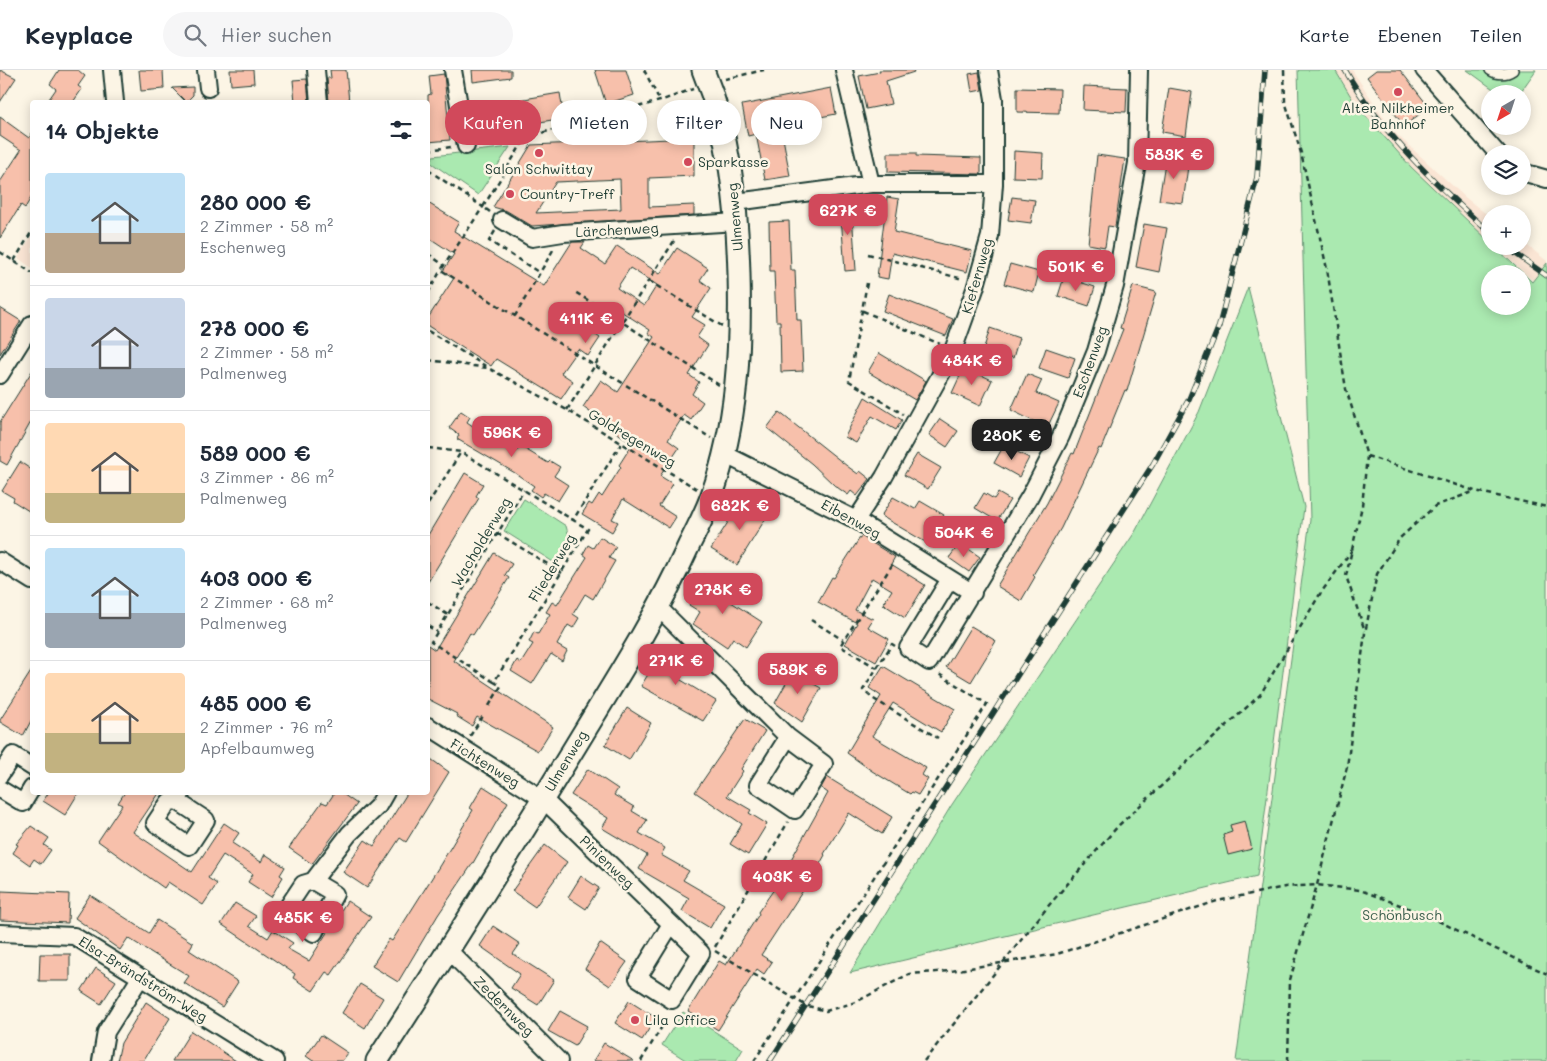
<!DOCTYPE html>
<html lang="de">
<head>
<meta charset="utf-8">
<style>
  body { margin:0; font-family:Mali,sans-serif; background:#f6f6f7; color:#1f2937; height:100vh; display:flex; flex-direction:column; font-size:19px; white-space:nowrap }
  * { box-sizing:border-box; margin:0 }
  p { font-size:16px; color:#747a83 }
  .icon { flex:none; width:28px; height:28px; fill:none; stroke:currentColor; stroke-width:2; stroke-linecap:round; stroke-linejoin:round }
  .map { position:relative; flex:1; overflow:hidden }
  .details { position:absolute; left:30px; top:30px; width:400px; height:695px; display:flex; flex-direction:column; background:#fff; border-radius:5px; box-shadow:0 2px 12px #0003 }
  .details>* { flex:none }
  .banner { position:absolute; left:445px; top:30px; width:475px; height:45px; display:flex; gap:10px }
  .needle { width:32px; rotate:219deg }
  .buttons { position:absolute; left:1481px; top:15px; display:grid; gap:10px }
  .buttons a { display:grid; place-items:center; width:50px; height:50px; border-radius:50%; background:#fff; box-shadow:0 2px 12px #0003; font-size:25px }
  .price { position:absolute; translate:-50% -42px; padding:0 11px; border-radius:10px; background:#d1495b; color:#fff; font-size:16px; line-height:32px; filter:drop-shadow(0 1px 2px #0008) }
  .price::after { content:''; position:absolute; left:50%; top:30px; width:15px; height:11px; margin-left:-8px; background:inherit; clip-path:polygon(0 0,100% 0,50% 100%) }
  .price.current { background:#222; color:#fff }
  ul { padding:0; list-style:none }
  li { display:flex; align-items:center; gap:15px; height:125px; padding:0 15px }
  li+li { border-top:1px solid #e0e1e3 }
  li span { display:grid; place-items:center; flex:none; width:140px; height:100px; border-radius:5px; color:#555 }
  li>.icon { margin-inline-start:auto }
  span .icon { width:60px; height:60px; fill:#fffc; stroke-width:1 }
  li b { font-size:21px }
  h2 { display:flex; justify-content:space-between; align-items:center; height:60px; padding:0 15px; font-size:21px }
  .chip { padding:0 18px; border-radius:22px; background:#fff; box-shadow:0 2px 12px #0003; font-size:18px; line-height:45px }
  .chip.current { background:#d1495b; color:#fff }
  header { display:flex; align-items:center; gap:30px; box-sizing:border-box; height:70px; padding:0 25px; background:#fff; border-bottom:1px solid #e0e1e3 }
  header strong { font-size:24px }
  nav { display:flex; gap:28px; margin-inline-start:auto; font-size:18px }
  .search { width:350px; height:45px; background:#f6f6f7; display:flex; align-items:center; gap:12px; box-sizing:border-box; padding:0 18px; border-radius:28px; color:#747a83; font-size:19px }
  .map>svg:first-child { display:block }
</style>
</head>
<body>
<header>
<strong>Keyplace</strong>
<div class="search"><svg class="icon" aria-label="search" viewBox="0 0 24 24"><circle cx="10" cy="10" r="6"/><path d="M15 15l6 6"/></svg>Hier suchen</div>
<nav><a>Karte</a><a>Ebenen</a><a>Teilen</a></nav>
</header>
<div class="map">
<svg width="1547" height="991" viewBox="0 0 1547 991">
  <rect width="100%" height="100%" fill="#fcf5e5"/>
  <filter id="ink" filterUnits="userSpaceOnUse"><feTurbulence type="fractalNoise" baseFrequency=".02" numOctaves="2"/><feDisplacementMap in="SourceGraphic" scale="10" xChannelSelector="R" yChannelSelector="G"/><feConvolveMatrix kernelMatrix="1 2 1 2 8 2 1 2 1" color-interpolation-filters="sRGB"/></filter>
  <g filter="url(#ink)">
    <!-- built -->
    <path fill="#fae5d4" d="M1335,0H1352L1393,61L1466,128L1490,147V172L1411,97L1356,35Z
      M32,165V198L18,188Z
      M1523,172L1547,191V223L1494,176H1522Z"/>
    <!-- green -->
    <path fill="#aae9b0" stroke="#649372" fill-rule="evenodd" d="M1298,0H1335L1356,35L1411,97L1490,172V176H1494L1532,212L1547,193V991H1236L1310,450ZM1490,204H1522V236H1490Z
      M1467,0H1536L1519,24H1500Z
      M510,77L478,125L430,92L433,86Z
      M1248,217L1304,437L1257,806L850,903L951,736L1135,462L1199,342Z
      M524,429L566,456L571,474L558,495L504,461Z
      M683,942L743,979L736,991H687L662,975Z"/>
    <!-- building -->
    <path fill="#f7c0ab" stroke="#1f3d34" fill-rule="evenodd" d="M0,0L16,8L0,32Z
      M59,0H78L85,6L78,16L82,19L73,32H47L56,19L50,14Z
      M139,0H163L164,19L141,21Z
      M230,0H253L254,13L231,15Z
      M330,0H346L349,32H329L327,8H331Z
      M472,0H511V7L473,12Z
      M595,0H626L634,25L606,34Z
      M879,0H913L914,2L886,11L891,34L866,39L859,6L880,2Z
      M1376,0H1400L1429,37L1404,56L1367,7Z
      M979,2L982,20L972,22L969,4Z
      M444,4L450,70L428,72V25L431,24L429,6Z
      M307,9L309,32H295L293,10Z
      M1084,16L1127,18L1126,42L1083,40Z
      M193,17V25L186,32L172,18Z
      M831,18L836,44L794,52V55L781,57L790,106L765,110L756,64L748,66L742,35Z
      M1017,18L1060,19L1059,43L1017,42Z
      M1169,18L1192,22L1186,66L1162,62Z
      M560,23L564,48L504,58L500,33Z
      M0,47L29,68L32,63V126L25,138L21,135L0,168V112L21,80L0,66Z
      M694,68V106L649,108V137L694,135V145L532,156L507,141L493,137L531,75ZM620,109L621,139L536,143L556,112Z
      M1014,81L1043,83L1042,108L1013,107Z
      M888,83H916V86L981,88V104L888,102Z
      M1097,85L1125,89L1115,157L1108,156L1105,177L1088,174Z
      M1166,86L1189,89L1183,133L1159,130Z
      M887,127L899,129L894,162L972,181L967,202L892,183L888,209L877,207Z
      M1012,127L1035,130L1031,153L1008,150Z
      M851,130L856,200L845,201L840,131Z
      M428,133L459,152L454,161L544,216L572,172H585L581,178L605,194L617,176L660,204L677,178L708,198L700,210L711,218L692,247L705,255L697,267L708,275L689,305L699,312L692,324L703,332L691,350L684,345L668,370L679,378L660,406L673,414L659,436L676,447L669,458L623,429L612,449L618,452L612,462L582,444L589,433L592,435L599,424L602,427L621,397L619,395L633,373L597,350L598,348L583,337L601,310L618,322L654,267L648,263L650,260L619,240L616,244L605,236L589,260L600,268L588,286L578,279L561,303L573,311L561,329L496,289L491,296L428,256V248L454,208L443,201L454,184L428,167ZM630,198L657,215L644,236L617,218Z
      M789,151L791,200H795L797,250H801L803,301L781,302L780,251H776L774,201H770L769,152Z
      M1144,154L1167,158L1159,202L1136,197Z
      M1010,194L1039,202L1034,222L1004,214Z
      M1064,207L1095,217L1089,236L1058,226Z
      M1133,216L1156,222L1127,321L1125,320L1101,379L1099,378L1061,458L1033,505L1035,507L1021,531L997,516L1047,433L1072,383L1074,384L1123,259L1120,258Z
      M889,224L953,249L946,266L883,241Z
      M0,238L21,251L0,284Z
      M990,258L1019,268L1013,288L984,278Z
      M1046,278L1075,288L1068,308L1039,298Z
      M879,283L926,311L915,330L868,302Z
      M964,297L992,310L980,336L952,323Z
      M32,301V350L7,395L0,391V352Z
      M1027,304L1042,310L1036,323L1059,333L1047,358L1011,340Z
      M865,327L902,350L896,360L872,346L856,373L845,367Z
      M461,341L470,347L467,352L486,365L490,357L500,363L496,370L516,382L520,376L548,393L550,391L560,397L554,406L568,415L558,431L544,423L541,427L531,420L534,416L515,403L457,369L459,365L449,358Z
      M779,342L847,396L858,404L860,401L870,409L857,426L851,421L848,425L834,415L812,394L767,358Z
      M940,349L958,361L947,377L929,365Z
      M1004,375L1029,388L1019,407L994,393Z
      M917,384L941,398L928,419L904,405Z
      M20,392L32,400V443L13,431L14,428L2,421Z
      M465,403L483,414L476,426L479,428L428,512V465Z
      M984,423L994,429L998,423L1010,430L997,451L975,438Z
      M744,427L769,443L737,495L711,479Z
      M893,427L915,439L920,431L944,445L927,473L881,446Z
      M861,466L895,487L891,494L925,515L905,548L883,534L892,520L872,508L855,540L873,549L868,557L889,569L876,592L845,574L857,553L818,532L832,507L834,508Z
      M600,467L616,477L609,488L615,491L593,529L585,524L573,544L579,548L573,558L568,555L557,575L567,581L562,591L551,584L532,614L511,601L517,590L521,593L533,574L529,572L534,562L538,564L550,544L546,542L552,532L557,535L575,506L587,487L583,484L588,475L593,478Z
      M960,473L980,487L969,502L949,488Z
      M494,483L512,494L505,505L509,508L473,565L470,563L454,591L553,657L538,681L477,647L472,656L456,646L457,644L428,629V575L435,580Z
      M707,507L733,524L728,530L762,552L746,577L733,568L727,577L693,554L700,542L689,535Z
      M971,556L996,571L971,612L946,597Z
      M664,578L686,591L676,607L716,631L703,651L641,616Z
      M883,596L955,639L941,662L893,633L872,666L926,698L922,705L928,709L918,725L912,722L910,724L872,701L847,683L881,626L869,618Z
      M794,599L814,611L812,613L821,618L802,652L775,633Z
      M32,600V649L23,666L0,652V650Z
      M627,638L651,653L629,690L605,675Z
      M745,649L765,661L741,699L743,701L727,726L751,740L749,743L767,754L748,785L730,774L742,754L695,722Z
      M428,687L449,702L406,772L400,768L367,818L343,802L365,770L374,776L408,722H428Z
      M588,699L618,719L614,725L634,737L632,741L647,750L639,763L665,778L661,785L689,801L683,810L724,834L710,858L682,841L689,828L639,799L647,785L602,758L608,748L571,725Z
      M827,707L892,747L882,764L849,743L824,784L825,785L812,808L814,809L807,821L804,819L761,885L772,892L764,904L757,899L718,960L688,941L719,891L726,895L759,844L758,842L791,795L789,793L828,723L821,718Z
      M483,716L508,732L473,793L438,845L398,912L372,896L389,869L392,871L440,795L473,740L470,738Z
      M49,722H79L65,745L43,731Z
      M125,722H160L133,762L192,802L224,753L239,763L232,773L261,792L265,784L285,797L280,805L283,807L271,827L248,812L253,804L223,785L208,808L217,814L203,835L168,812L164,818L98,771L122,735L118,733Z
      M335,722H340L357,734L312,794L289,778L322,732L327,734Z
      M1245,751L1252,779L1228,785L1223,765L1232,762L1230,755Z
      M31,756L49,768L44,775L51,780L41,794L34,789L30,795L13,783L18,775L16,774Z
      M545,775L567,792L535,837L512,821Z
      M581,806L599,818L586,839L568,827Z
      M1,821L69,824L68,853L0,850Z
      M90,825L149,863L157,850L193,873L189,880L238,912L222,937L184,913L189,906L128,868L120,880L75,848Z
      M347,831L371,847L331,905L326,902L313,921L293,908L295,904L221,854L235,833L256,846L249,856L268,868L273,860L293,873L288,879L309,891Z
      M493,856L520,874L513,884L554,910L538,935L511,918L520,904L480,876Z
      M600,873L627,892L610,916L585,899Z
      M40,884H70V911H39Z
      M96,898L116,911L101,934L81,921Z
      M360,914L383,928L365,958L342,943Z
      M629,931L656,948L642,970L615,953Z
      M146,932L170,948L143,991H117L121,973Z
      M560,941L587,956L575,976L548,961Z
      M191,961L217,978L236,991H172Z
      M321,965L348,983L342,991H313L306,986Z
      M604,973L634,991H593Z"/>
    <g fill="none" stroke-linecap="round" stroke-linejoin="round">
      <!-- service casing -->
      <g stroke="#1f3d34" stroke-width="12">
        <path id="service" d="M1490,0C1497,5 1506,5 1513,0"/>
      </g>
      <!-- minor casing -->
      <g stroke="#1f3d34" stroke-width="20">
        <path id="minor" d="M112,0L115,32
          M206,0L208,18
          M316,0L319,32
          M453,0L466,76
          M844,0L871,114
          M1424,0L1498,84
          M1522,102L1547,109
          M736,132L871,114H994
          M502,150L532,168L563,163L737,152
          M0,305L32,254
          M724,384L856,450L973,523
          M856,450L884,407L951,286L975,219L990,166L994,114V29L989,0
          M0,491L32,511
          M950,509L908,578L929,592L1030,426L1061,366L1096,281L1115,216L1137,93L1139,0
          M659,538L788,667L824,694L795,740L758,715L788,667
          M428,656L543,729L701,883L672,930L638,908L671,854
          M0,705L13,685L32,697
          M0,719L23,733L32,718
          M177,731L206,750L189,776L155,753L169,732L177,731L182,722
          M313,811L335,824L314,863L283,844L303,814L313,811L349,764L378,736L386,722
          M0,863L74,866L275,991
          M449,881L559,991
          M101,991L106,962L140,908"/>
      </g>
      <!-- tertiary casing -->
      <g stroke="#1f3d34" stroke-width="25">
        <path id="tertiary" d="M377,991C449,880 519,769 587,657C624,597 660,539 689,475C697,459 706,442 712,425C737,354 741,279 739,204C737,134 730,65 703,0"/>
      </g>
      <!-- path -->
      <path stroke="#1f3d34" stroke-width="2.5" stroke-dasharray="5 4" stroke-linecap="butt" d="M644,0L660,31
        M1284,0L1285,31L1301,83L1327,199L1346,319L1367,386L1362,436L1346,506L1365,561
        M725,9L764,0
        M481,74L526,67L660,31L693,19
        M428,80L451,77
        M428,100L483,137L441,200L515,246
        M490,142L483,137L526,67
        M495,161L489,171L540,203
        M674,171L622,252L719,315
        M553,180L515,246L711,368
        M0,182L32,203
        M428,184L444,195
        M868,184L963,209
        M14,191L32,161
        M649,211L722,256
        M867,213L849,311L903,344
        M428,223L441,200
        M863,241L940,274
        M428,261L487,297
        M428,290L488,298L567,340L697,419
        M567,340L622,252L575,222
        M428,378L461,382L573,450
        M1367,386L1475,421L1547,437
        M428,434L461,382
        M497,463L562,503
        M428,532L448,545
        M811,550L843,570
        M428,556L437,562
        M895,576L892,574L863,620L872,628L938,668
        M877,598L840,576L894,492
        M494,612L431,572L524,420
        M489,636L501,616L494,612L588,459L573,450L621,374
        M470,666L483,646
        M715,877L788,752
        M715,881L805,935L826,941L856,932L909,904L951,901L1057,884L1217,831L1285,817L1317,815L1360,820L1424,844L1547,904
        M641,991L669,945
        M754,991L987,634L937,603
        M924,991L1050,834L1119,755L1260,625L1320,524L1352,480
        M1288,991L1290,910L1317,815L1347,697L1365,563L1377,504L1400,468L1435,436L1475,421"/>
      <!-- service -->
      <use href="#service" stroke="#fcf5e5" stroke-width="9"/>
      <!-- minor -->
      <use href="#minor" stroke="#fcf5e5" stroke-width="16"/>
      <!-- tertiary -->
      <use href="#tertiary" stroke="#fcf5e5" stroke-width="21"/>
      <!-- rail casing -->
      <g stroke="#1f3d34" stroke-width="5.5">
        <path id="rail" d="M1345,0C1382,64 1436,114 1490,163
          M1505,176L1547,206
          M770,991L1153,394L1189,329L1219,256L1257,107L1265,0"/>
      </g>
      <!-- rail -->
      <use href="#rail" stroke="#fcf5e5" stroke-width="4" stroke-dasharray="11" stroke-linecap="butt"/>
    </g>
  </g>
  <!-- markers -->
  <g fill="#d1495b" stroke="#fcf5e5" stroke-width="2">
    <circle cx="1398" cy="22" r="5"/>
    <circle cx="539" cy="83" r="5"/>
    <circle cx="688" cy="92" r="5"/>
    <circle cx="510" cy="124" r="5"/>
    <circle cx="635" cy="950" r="5"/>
  </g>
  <g text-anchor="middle" stroke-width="5" stroke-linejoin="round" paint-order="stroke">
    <!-- poi labels -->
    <g font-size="14" fill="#1f3d34" stroke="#fcf5e5" text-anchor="start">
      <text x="1398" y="43" text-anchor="middle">Alter Nilkheimer<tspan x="1398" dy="16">Bahnhof</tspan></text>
      <text x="698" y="97">Sparkasse</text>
      <text x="539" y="104" text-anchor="middle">Salon Schwittay</text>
      <text x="520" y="129">Country-Treff</text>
      <text x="645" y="955">Lila Office</text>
    </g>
    <!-- street labels -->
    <g font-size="14" fill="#1f3d34" stroke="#fcf5e5">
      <text transform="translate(735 147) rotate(-95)" y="5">Ulmenweg</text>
      <text transform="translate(617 160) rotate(-3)" y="5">Lärchenweg</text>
      <text transform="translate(977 206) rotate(-74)" y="5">Kiefernweg</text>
      <text transform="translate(1090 292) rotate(-70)" y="5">Eschenweg</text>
      <text transform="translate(632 368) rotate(31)" y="5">Goldregenweg</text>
      <text transform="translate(851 449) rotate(29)" y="5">Eibenweg</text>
      <text transform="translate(481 472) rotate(-59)" y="5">Wacholderweg</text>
      <text transform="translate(552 498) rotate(-59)" y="5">Fliederweg</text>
      <text transform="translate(566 691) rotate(-59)" y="5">Ulmenweg</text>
      <text transform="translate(485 693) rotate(32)" y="5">Fichtenweg</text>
      <text transform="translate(607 792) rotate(44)" y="5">Pinienweg</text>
      <text transform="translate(143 909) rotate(32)" y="5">Elsa-Brändström-Weg</text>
      <text transform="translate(504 936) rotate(45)" y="5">Zedernweg</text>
    </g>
    <!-- park labels -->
    <g font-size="14" fill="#3b5f4d" stroke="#fcf5e5">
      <text x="1402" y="850">Schönbusch</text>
    </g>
  </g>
</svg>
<div class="buttons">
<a><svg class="needle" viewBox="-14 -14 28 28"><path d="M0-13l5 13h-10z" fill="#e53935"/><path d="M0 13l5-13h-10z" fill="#747a83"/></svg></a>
<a><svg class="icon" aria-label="layers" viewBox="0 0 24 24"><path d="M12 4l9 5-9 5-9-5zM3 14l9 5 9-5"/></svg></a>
<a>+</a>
<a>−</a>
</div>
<b class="price" style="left:1174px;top:110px">583K €</b>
<b class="price" style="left:848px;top:166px">627K €</b>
<b class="price" style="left:1076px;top:222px">501K €</b>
<b class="price" style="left:586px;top:274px">411K €</b>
<b class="price" style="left:972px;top:316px">484K €</b>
<b class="price" style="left:512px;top:388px">596K €</b>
<b class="price current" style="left:1012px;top:391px">280K €</b>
<b class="price" style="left:740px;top:461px">682K €</b>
<b class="price" style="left:964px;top:488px">504K €</b>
<b class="price" style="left:723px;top:545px">278K €</b>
<b class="price" style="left:676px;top:616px">271K €</b>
<b class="price" style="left:798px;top:625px">589K €</b>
<b class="price" style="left:782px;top:832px">403K €</b>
<b class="price" style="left:303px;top:873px">485K €</b>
<div class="banner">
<a class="chip current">Kaufen</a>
<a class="chip">Mieten</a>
<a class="chip">Filter</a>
<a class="chip">Neu</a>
</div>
<section class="details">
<h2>14 Objekte<svg class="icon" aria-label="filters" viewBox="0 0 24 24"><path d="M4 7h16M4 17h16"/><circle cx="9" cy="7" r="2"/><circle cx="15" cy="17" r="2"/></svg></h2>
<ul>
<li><span style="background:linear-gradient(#bfe0f5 60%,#b9a48a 0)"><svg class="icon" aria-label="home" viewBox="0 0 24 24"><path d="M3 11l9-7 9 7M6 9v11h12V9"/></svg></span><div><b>280 000 €</b><p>2 Zimmer · 58 m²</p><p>Eschenweg</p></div></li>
<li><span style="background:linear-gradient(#c9d6e8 70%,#9aa5b1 0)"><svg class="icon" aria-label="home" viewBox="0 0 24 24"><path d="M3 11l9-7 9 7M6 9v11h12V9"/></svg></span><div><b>278 000 €</b><p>2 Zimmer · 58 m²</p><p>Palmenweg</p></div></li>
<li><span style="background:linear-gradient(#ffd9b3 70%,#c2b280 0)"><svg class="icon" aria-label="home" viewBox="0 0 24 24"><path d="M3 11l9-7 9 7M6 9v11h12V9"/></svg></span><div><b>589 000 €</b><p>3 Zimmer · 86 m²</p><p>Palmenweg</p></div></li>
<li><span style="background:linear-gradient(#bfe0f5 65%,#9aa5b1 0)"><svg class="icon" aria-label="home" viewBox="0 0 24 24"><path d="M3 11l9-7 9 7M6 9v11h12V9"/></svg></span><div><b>403 000 €</b><p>2 Zimmer · 68 m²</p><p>Palmenweg</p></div></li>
<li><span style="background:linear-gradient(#ffd9b3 60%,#c2b280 0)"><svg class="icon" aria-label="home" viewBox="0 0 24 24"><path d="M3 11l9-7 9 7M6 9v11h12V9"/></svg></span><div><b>485 000 €</b><p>2 Zimmer · 76 m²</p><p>Apfelbaumweg</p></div></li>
</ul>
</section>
</div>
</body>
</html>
